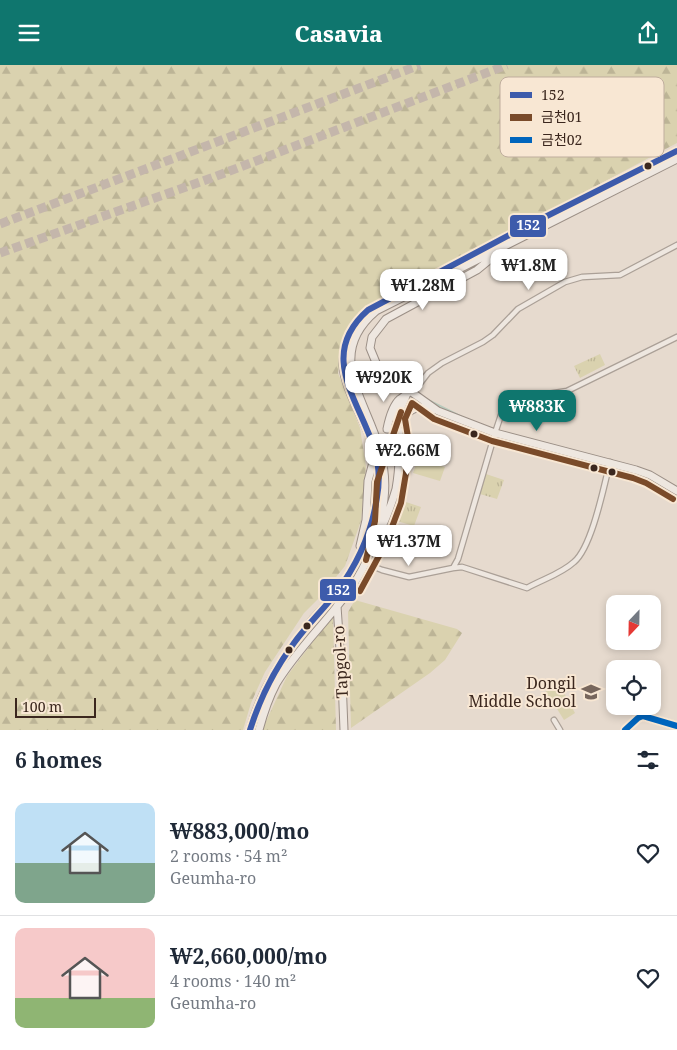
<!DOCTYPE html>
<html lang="en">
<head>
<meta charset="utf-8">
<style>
  body { margin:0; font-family:"Noto Serif","Noto Sans KR",serif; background:#f2f2f3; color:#1f2937; height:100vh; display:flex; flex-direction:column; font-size:19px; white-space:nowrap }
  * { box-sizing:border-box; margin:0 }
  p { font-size:16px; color:#747a83 }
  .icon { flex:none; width:28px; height:28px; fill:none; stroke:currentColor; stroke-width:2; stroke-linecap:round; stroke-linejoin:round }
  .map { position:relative; height:665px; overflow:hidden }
  .side { display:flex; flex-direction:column; background:#fff; flex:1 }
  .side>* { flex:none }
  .needle { width:32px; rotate:202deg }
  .fabs { position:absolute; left:606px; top:530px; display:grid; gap:10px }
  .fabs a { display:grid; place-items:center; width:55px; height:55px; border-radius:10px; background:#fff; box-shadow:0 2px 8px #0003; font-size:25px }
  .scale { position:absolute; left:15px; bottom:12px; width:81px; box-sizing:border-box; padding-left:5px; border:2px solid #3b271e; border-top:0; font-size:14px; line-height:18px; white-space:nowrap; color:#3b271e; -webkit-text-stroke:4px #f8e7d3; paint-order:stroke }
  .price { position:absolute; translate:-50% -42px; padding:0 11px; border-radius:10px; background:#fff; color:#222; font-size:16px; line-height:32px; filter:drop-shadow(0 1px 2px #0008) }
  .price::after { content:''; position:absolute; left:50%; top:30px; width:15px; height:11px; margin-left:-8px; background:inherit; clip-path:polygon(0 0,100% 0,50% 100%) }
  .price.current { background:#0f766e; color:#fff }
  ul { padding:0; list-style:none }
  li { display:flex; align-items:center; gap:15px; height:125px; padding:0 15px }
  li+li { border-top:1px solid #e0e1e3 }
  li span { display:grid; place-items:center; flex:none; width:140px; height:100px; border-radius:10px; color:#555 }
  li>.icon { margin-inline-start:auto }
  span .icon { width:60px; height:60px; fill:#fffc; stroke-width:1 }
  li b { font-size:21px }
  h2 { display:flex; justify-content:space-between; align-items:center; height:60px; padding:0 15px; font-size:21px }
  header { display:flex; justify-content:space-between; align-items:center; height:65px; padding:0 15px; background:#0f766e; color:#fff; font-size:22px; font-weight:800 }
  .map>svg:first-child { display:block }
</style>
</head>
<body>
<header><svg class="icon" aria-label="menu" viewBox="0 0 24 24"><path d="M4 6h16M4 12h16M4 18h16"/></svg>Casavia<svg class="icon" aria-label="share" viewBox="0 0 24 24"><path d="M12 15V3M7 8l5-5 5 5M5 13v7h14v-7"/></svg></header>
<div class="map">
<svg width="677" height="665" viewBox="0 0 677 665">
  <defs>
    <pattern id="forest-firs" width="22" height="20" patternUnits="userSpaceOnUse" patternTransform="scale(1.25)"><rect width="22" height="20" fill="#dad2af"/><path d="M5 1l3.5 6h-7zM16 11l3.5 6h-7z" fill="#bcb496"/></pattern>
    <pattern id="park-tufts" width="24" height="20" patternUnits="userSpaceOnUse" patternTransform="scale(1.25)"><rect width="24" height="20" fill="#dad2af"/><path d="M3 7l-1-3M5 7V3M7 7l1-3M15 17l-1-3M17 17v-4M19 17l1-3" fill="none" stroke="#bcb496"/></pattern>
  </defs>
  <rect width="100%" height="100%" fill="#e6dace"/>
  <!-- green -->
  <path fill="#dad2af" d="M418,394L445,402L440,416L413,408Z
    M559,619L575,648L564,655L549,631H547L545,627Z"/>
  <!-- forest -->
  <path fill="url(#forest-firs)" d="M0,0H677V78L468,189L357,250L348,265L342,284L338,308L360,363L366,402L361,456L345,501L319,533L304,548L265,607L251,638L243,665H0Z
    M355,535L457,564L462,568L445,595L430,608L351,663L348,547Z
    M333,553L336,665H262L287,611L318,570Z"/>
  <!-- park -->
  <path fill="url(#park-tufts)" d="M600,289L605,300L580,313L574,301Z
    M486,409L504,415L497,434L480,429Z
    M403,436L421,442L414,461L397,456Z"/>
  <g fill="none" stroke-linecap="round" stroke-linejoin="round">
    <!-- stream -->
    <path stroke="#b9cabc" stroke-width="2" d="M426,334L466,354"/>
    <!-- secondary-tunnel -->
    <path stroke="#c4b6ab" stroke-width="7" stroke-dasharray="7 3.5" stroke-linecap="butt" d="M378,387L387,364"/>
    <!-- highway-tunnel -->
    <path stroke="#c4b6ab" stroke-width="9" stroke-dasharray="9 4.5" stroke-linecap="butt" d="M0,159L420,0
      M0,188L214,112L507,0"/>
    <!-- street casing -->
    <g stroke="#aba097" stroke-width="7">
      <path id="street" d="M410,326L418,321L428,308L442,298L483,277L493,270L518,244L565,217L582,212L620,210L677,180
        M610,397C604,421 592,482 574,497C561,509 543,514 527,523L462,502L453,503L458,494L495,368L501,350L509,342L535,331L567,326L677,272
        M365,498L382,505L409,512L453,503
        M554,655L560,665"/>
    </g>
    <!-- secondary casing -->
    <g stroke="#9b8f86" stroke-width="9">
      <path id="secondary" d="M410,326L377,300L370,283L372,272L386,254L477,205L499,187
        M399,360C403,351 412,342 422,342C427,343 431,345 435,345
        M400,373L396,366L391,364H387C389,354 392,341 400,334C404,331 407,330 410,326L438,346L495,368L636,405L650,410L677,426
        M381,464C387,451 392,438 396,424C399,407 402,368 396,354L406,331
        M360,481L366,455L368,416L372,401
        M337,541L342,614L344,665
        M250,665C261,622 286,587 313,554C321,545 329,537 336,528C356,501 372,468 377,435C380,418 379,400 374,383C367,360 342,320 343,298C343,291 345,285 346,279C350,265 357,254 368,245L517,166L677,86
        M259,665C263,650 269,632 276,619C297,584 328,556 351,523C369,497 380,465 384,434C386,417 384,399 379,382C365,334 325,289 376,246L677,94
        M625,665L638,653L643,651L677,661"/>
    </g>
    <!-- street -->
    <use href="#street" stroke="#eee7e0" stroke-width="4.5"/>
    <!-- secondary -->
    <use href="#secondary" stroke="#eee7e0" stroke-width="7"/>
    <!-- bus-1 casing -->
    <g stroke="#f8e7d3" stroke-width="10">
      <path id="bus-1" d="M250,665C260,633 274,605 294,578C307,560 323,545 336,528C357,500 372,467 377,432C380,416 379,399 374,383C359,335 317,290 368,245L517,166L677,86"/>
    </g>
    <!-- bus-2 casing -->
    <g stroke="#f8e7d3" stroke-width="10">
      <path id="bus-2" d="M366,495L375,456L377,417L401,347
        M360,526L386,478L401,438L406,408L408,372L405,354L412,338L434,354L492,376L633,413L646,418L673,434"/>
    </g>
    <!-- bus-3 casing -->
    <g stroke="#f8e7d3" stroke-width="10">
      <path id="bus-3" d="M625,665L638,653L643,651L677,661"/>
    </g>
    <!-- bus-1 -->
    <use href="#bus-1" stroke="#3d5bab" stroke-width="6"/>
    <!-- bus-2 -->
    <use href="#bus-2" stroke="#7a4b2a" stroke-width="6"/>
    <!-- bus-3 -->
    <use href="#bus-3" stroke="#0065bd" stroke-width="6"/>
  </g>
  <!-- icons -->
  <defs>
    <g id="school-bare" transform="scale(1.5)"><path d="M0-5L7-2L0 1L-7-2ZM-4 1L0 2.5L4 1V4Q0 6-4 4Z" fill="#77665c" stroke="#f8e7d3" stroke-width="2.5" paint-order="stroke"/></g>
  </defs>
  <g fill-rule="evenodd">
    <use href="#school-bare" x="591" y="627"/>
  </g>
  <!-- markers -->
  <g fill="#3b271e" stroke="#f8e7d3" stroke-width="2">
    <circle cx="648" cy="101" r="4.5"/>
    <circle cx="474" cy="369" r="4.5"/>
    <circle cx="594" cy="403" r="4.5"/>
    <circle cx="612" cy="407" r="4.5"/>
    <circle cx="307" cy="561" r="4.5"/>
    <circle cx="289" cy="585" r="4.5"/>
  </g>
  <g text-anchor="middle" stroke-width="4" stroke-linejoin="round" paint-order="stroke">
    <!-- street labels -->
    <g font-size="16" fill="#3b271e" stroke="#f8e7d3">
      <text transform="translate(340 597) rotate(-93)" y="6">Tapgol-ro</text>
    </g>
    <!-- poi labels -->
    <g font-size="16" fill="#3b271e" stroke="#f8e7d3" text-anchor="end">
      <text x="576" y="624">Dongil<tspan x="576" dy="18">Middle School</tspan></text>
    </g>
  </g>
  <!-- legend -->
  <rect x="500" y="12" width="164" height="80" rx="8" fill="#f8e7d3" stroke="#bfad9d" stroke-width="1"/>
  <rect x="510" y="27" width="22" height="6" fill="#3d5bab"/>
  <rect x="510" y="49" width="22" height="7" fill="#7a4b2a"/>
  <rect x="510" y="72" width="22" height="6" fill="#0065bd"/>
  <g font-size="14" fill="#3b271e">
    <text x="541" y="35">152</text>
    <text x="541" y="57">금천01</text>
    <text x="541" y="80">금천02</text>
  </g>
  <g stroke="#f8e7d3" stroke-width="2">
    <rect x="509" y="149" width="38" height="24" rx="5" fill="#3d5bab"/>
    <rect x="319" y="513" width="38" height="24" rx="5" fill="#3d5bab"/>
  </g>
  <g font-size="14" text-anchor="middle" font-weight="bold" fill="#fff">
    <text x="528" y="165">152</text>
    <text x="338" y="530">152</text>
  </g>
</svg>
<div class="fabs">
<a><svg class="needle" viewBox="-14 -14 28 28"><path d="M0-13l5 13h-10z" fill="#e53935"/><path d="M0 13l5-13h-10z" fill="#747a83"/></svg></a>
<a><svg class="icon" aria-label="locate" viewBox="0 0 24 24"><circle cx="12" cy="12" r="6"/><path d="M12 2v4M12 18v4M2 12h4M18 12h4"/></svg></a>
</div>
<div class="scale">100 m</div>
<b class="price" style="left:529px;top:226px">₩1.8M</b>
<b class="price" style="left:423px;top:246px">₩1.28M</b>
<b class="price" style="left:384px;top:338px">₩920K</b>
<b class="price current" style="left:537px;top:367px">₩883K</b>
<b class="price" style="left:408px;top:411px">₩2.66M</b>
<b class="price" style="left:409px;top:502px">₩1.37M</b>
</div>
<section class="side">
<h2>6 homes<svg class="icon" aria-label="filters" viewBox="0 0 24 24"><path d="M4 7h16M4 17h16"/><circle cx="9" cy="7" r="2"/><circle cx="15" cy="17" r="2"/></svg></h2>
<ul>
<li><span style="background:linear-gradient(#bfe0f5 60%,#7fa58c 0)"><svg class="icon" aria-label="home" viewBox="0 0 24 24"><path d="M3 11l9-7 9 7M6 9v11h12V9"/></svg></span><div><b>₩883,000/mo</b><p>2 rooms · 54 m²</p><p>Geumha-ro</p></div><svg class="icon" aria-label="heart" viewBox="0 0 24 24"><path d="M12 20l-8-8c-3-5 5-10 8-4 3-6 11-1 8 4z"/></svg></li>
<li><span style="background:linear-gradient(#f6c9c9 70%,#8fb573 0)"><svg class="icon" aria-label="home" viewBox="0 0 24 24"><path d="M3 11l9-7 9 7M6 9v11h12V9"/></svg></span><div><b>₩2,660,000/mo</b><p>4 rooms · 140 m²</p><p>Geumha-ro</p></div><svg class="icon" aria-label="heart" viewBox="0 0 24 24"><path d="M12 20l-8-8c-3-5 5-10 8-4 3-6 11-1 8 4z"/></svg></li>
</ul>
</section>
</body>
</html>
